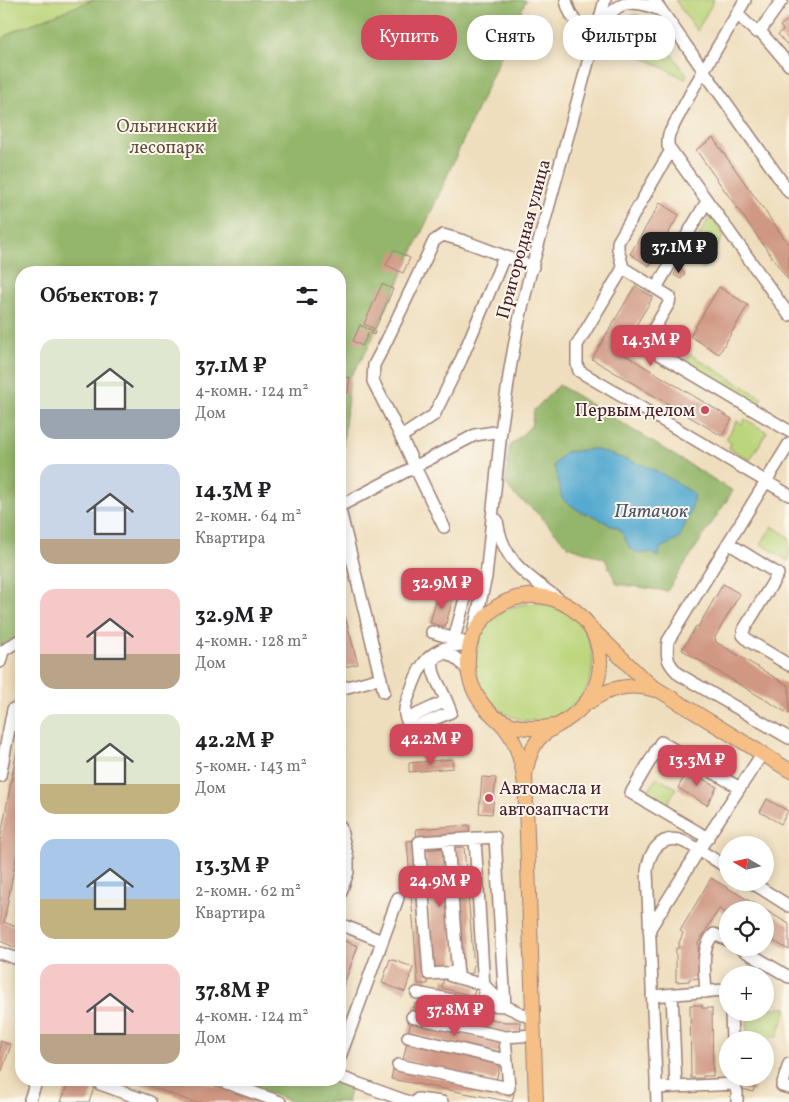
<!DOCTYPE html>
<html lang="ru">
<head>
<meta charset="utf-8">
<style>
  body { margin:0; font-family:Vollkorn,serif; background:#f2f2f2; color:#202124; height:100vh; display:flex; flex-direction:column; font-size:19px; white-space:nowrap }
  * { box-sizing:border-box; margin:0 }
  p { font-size:16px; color:#757577 }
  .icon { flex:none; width:28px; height:28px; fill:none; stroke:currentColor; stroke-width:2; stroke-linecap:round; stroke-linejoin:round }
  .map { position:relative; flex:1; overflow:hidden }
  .sheet { position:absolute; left:15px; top:266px; width:331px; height:820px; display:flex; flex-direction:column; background:#fff; border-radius:20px; box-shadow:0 2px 12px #0003 }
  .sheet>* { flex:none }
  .hud { position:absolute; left:361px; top:15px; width:352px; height:45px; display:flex; gap:10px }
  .needle { width:32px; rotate:279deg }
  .buttons { position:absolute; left:719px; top:836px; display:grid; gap:10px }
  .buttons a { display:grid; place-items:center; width:55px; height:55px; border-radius:50%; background:#fff; box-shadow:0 2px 12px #0003; font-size:25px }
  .price { position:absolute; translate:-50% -42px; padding:0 11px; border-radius:10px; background:#d1495b; color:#fff; font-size:16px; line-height:32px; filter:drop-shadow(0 1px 2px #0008) }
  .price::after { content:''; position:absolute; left:50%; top:30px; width:15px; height:11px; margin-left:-8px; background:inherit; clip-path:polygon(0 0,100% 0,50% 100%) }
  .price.active { background:#222; color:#fff }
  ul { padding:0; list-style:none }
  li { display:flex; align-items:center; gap:15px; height:125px; padding:0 25px }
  li span { display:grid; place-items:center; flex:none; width:140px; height:100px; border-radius:15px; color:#555 }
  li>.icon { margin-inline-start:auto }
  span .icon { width:60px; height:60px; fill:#fffc; stroke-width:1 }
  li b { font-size:21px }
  h2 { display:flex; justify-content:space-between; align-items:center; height:60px; padding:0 25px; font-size:21px }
  .pill { padding:0 18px; border-radius:20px; background:#fff; box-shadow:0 2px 12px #0003; font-size:18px; line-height:45px }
  .pill.active { background:#d1495b; color:#fff }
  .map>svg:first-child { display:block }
</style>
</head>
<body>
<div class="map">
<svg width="789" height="1102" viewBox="0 0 789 1102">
  <rect width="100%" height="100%" fill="#fbf7ec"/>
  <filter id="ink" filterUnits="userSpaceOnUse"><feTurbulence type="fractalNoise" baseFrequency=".02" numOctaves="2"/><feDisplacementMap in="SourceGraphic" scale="10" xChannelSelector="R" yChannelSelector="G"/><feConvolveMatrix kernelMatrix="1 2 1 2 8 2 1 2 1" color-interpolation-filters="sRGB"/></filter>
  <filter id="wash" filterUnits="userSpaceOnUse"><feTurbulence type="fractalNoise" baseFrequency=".0096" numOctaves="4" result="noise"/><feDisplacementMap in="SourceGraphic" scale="20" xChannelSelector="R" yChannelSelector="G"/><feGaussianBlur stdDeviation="1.12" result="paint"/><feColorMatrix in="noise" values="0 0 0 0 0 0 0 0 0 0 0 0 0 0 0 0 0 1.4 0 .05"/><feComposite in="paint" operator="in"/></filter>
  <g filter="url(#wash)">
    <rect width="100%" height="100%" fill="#efdebd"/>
    <!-- green -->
    <path fill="#bbd57b" stroke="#827a53" d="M0,0H93L14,31L6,36L0,42Z
      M675,0H714L697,31Z
      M636,14L645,18L687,75L685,79L613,42C618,26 618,17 636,14Z
      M711,215L724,235L715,250L697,239Z
      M695,242L714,252L704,269L686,258Z
      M690,354L762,398L757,406L684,363Z
      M745,419L767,432L750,460L729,448L731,443L726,439L737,421L742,424Z
      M772,526L789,537V561L761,544Z
      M475 662a59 59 0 1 1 118 0a59 59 0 1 1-118 0Z
      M657,777L676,788L665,808L645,796Z
      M765,1008H787L777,1037L747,1038V1022L755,1013L765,1012Z"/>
    <!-- forest -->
    <path fill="#94b66b" stroke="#6f6a4b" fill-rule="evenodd" d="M93,0H526L427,221L366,352L350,377L340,474V272H21V636L0,646V42L6,36L14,31Z
      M559,385L733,491L667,591L617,584L605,559L568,546L535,511L512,493L506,483L509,447L531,426L534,410ZM626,459C651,469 672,479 694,494L660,548L630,549L623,534L617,527L611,526L595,516L581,512Z
      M231,1080H329L351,1088L347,1101L349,1102H293Z"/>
    <!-- water -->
    <path fill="#53a9cf" stroke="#4e647d" d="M594,449C613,455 632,461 650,468C666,475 680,485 694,494L691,511L679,539L660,548L659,557L650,552L641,554L630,549L623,534L617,527L611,526L595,516L581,512L562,499L554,465L565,452Z"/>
    <g id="blocks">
      <!-- building -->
      <path fill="#d09883" d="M789,19V47L778,34L783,30L780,26Z
        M713,138L789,245V281L696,150Z
        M660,203L679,215L649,266L630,254Z
        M394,250L410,258L403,273L386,265Z
        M678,268L685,273L681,279L674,275Z
        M382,284L393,289L375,329L364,324Z
        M635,286L653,297L620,352L732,419L722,436L592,359Z
        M719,287L748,305L719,354L690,336Z
        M360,325L375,332L374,335L369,332L362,346L353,341Z
        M350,377L348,393L340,392V385L343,378Z
        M723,584L740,594L715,637L716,642L789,686V714L682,650L696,626L698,627Z
        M438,594L453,598L445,627L430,623Z
        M340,598L358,664L340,668Z
        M21,740V831L4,922L21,929V950L0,941V841L17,750Z
        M452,759L453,768L409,772V763Z
        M688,770L695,774L696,772L702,776L701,778L717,787L707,805L678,788Z
        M482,777L496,778L492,814L479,813Z
        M767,799L788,811L781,824L760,812Z
        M469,825L470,836L417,840L428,984H418L407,841L417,840L416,829Z
        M464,847L474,966H473V973L464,974L454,848Z
        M445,848L454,967L434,968L425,850Z
        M711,878L765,910H728V914L719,909L698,943L699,978L689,979V981L676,982V948H679V943L683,933L680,931Z
        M765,910L789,924V950L765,936Z
        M340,939L358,946L340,995Z
        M390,959L413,967L405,992L382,983Z
        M444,978L476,987L473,996L442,988Z
        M415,1003L505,1022H520L521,1031L503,1032L413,1012Z
        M690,1005H702V1008H712L713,1076H703V1078H691Z
        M411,1022L503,1042L500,1053L408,1033Z
        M0,1041L11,1045L2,1071L0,1070Z
        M407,1042L500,1064L496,1081L403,1060Z
        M393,1069L514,1093L512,1102L391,1079Z
        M69,1080H97L89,1102H61Z
        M133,1080H199L260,1102H193Z
        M743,1081L755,1085L753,1092L740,1088Z"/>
    </g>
  </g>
  <g filter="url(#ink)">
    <use href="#blocks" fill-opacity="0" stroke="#9c7e74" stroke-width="1"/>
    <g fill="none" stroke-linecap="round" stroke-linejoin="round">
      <!-- minor casing -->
      <g stroke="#9c7e74" stroke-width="14">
        <path id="minor" d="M566,0C569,17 582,30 594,43
          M654,0L789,192
          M782,0L760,31L756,32L737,14L694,87L669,134L668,139V146L789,315
          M737,14L745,0
          M598,26C605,20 612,10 620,6C633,0 647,5 660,10
          M760,31L789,65
          M623,268L618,249V242L671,150
          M656,288L707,201
          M789,431L647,347V344L648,339L669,303L670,297L623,268L577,345V364L579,371L789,495
          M401,437L434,415L461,360L504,257
          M789,444L668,641C666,658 667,663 680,675L789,738
          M340,506L475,435L501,431
          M340,510L384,692
          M497,520C502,562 529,577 560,600
          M444,527L415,467L404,443L373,381L374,365L386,342L434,241L443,235L464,241L533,267
          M728,543L778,574L743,631V635L749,641L789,665
          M432,632L461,641
          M473,633L486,577L501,431L510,369L518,325L528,282L605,0
          M454,639L466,595
          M0,662L3,651L21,639
          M468,671C462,663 447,646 436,657C433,659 432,664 433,668C433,673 436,678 438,683C443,692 447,702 451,712L416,727L409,726C408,723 406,719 405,715C404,709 407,699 410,693C416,676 422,658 440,650C449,646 460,645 470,644
          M340,689L381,678
          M407,719L446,701
          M0,776L13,709L21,712
          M340,826L348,859
          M475,838L485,1005
          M708,838L631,793L661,742L740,788
          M448,840L458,978
          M340,856L348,859V872L340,895
          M751,882L789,906
          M340,924L382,941
          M649,930L699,850L762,754
          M740,948L789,977
          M0,953L21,960
          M458,972L429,974L419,842L495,837L505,1006
          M451,976L484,985L505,1006
          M706,992C705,974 700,947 714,934L728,940
          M417,993L473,1004L505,1006L533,1019
          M672,994L676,1087
          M652,996L724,990L728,991
          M731,1012L732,1040
          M412,1017L505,1037L534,1035
          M408,1037L506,1060
          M340,1057L398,898
          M789,1064L782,1086L789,1088
          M398,1065L509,1088L505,1037
          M340,1077L409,1102
          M733,1078L734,1084L737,1092V1102
          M102,1080L100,1084L150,1102
          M218,1080L280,1102
          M656,1088L734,1084
          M29,1102L37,1080
          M417,1102L418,1099L442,1102
          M657,1102L647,871C649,853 659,836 679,840C691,843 716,861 728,868"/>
      </g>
      <!-- major casing -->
      <g stroke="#9c7e74" stroke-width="16">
        <path id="major" d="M595,632L639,675L652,686L789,770
          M588,703C607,688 632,682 655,690
          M499,719C516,729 535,730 553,726
          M525,786C523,767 519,746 506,729C499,720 490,714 483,705C473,692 467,676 468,659C468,648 472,636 478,627C514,569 602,598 600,665C599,689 585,708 565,721C556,727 545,731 538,740C530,750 527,763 525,775L536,1102"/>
      </g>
      <!-- minor -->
      <use href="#minor" stroke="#fff" stroke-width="11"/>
      <!-- major -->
      <use href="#major" stroke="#f5bf86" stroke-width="14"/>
    </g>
  </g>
  <!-- markers -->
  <g fill="#d1495b" stroke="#fbf7ec" stroke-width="2">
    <circle cx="705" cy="410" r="5"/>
    <circle cx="489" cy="798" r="5"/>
  </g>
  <g text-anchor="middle" stroke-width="4" stroke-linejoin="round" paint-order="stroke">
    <!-- park labels -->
    <g font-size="18" fill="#664c3f" stroke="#fbf7ec">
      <text x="167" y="132">Ольгинский<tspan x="167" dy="21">лесопарк</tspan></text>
    </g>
    <!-- street labels -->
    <g font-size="18" fill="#4a1f2b" stroke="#fbf7ec">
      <text transform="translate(523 239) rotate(-75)" y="6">Пригородная улица</text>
    </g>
    <!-- poi labels -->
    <g font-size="18" fill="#4a1f2b" stroke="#fbf7ec" text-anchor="end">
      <text x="695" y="416">Первым делом</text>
      <text x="499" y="794" text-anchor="start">Автомасла и<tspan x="499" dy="21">автозапчасти</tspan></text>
    </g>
    <!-- water labels -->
    <g font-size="19" font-style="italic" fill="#4e566d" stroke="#fbf7ec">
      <text x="651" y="517">Пятачок</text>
    </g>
  </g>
</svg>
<div class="buttons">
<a><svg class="needle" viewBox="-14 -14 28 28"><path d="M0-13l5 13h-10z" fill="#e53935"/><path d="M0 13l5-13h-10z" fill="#757577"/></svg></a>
<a><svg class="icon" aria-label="locate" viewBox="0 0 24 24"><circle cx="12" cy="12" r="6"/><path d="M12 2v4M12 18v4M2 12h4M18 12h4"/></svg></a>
<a>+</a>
<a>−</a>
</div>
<b class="price active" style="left:679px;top:274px">37.1M ₽</b>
<b class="price" style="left:651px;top:367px">14.3M ₽</b>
<b class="price" style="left:442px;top:610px">32.9M ₽</b>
<b class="price" style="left:431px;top:766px">42.2M ₽</b>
<b class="price" style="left:697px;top:787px">13.3M ₽</b>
<b class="price" style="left:440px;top:908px">24.9M ₽</b>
<b class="price" style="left:455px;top:1037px">37.8M ₽</b>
<div class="hud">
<a class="pill active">Купить</a>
<a class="pill">Снять</a>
<a class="pill">Фильтры</a>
</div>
<section class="sheet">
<h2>Объектов: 7<svg class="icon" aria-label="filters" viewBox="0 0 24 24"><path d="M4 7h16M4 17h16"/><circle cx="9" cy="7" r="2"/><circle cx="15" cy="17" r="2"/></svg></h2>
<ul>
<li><span style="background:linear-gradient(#dfe7d0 70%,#9aa5b1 0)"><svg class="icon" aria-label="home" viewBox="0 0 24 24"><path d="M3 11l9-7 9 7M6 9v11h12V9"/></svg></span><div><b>37.1M ₽</b><p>4-комн. · 124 m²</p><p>Дом</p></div></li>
<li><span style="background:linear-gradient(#c9d6e8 75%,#b9a48a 0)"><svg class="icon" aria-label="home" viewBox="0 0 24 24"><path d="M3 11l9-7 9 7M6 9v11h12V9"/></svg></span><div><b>14.3M ₽</b><p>2-комн. · 64 m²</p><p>Квартира</p></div></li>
<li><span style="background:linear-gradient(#f6c9c9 65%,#b9a48a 0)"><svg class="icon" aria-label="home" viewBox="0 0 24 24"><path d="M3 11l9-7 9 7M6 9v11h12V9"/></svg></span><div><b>32.9M ₽</b><p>4-комн. · 128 m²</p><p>Дом</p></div></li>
<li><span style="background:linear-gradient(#dfe7d0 70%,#c2b280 0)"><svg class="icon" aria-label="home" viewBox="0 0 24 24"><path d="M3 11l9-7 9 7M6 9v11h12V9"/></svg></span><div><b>42.2M ₽</b><p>5-комн. · 143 m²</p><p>Дом</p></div></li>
<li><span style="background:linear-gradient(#a9c7e8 60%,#c2b280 0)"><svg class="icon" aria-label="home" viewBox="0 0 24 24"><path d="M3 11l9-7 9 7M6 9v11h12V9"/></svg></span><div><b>13.3M ₽</b><p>2-комн. · 62 m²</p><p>Квартира</p></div></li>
<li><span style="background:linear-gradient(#f6c9c9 70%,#b9a48a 0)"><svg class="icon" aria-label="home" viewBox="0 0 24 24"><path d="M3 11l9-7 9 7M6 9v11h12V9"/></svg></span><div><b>37.8M ₽</b><p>4-комн. · 124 m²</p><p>Дом</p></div></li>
</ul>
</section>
</div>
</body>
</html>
